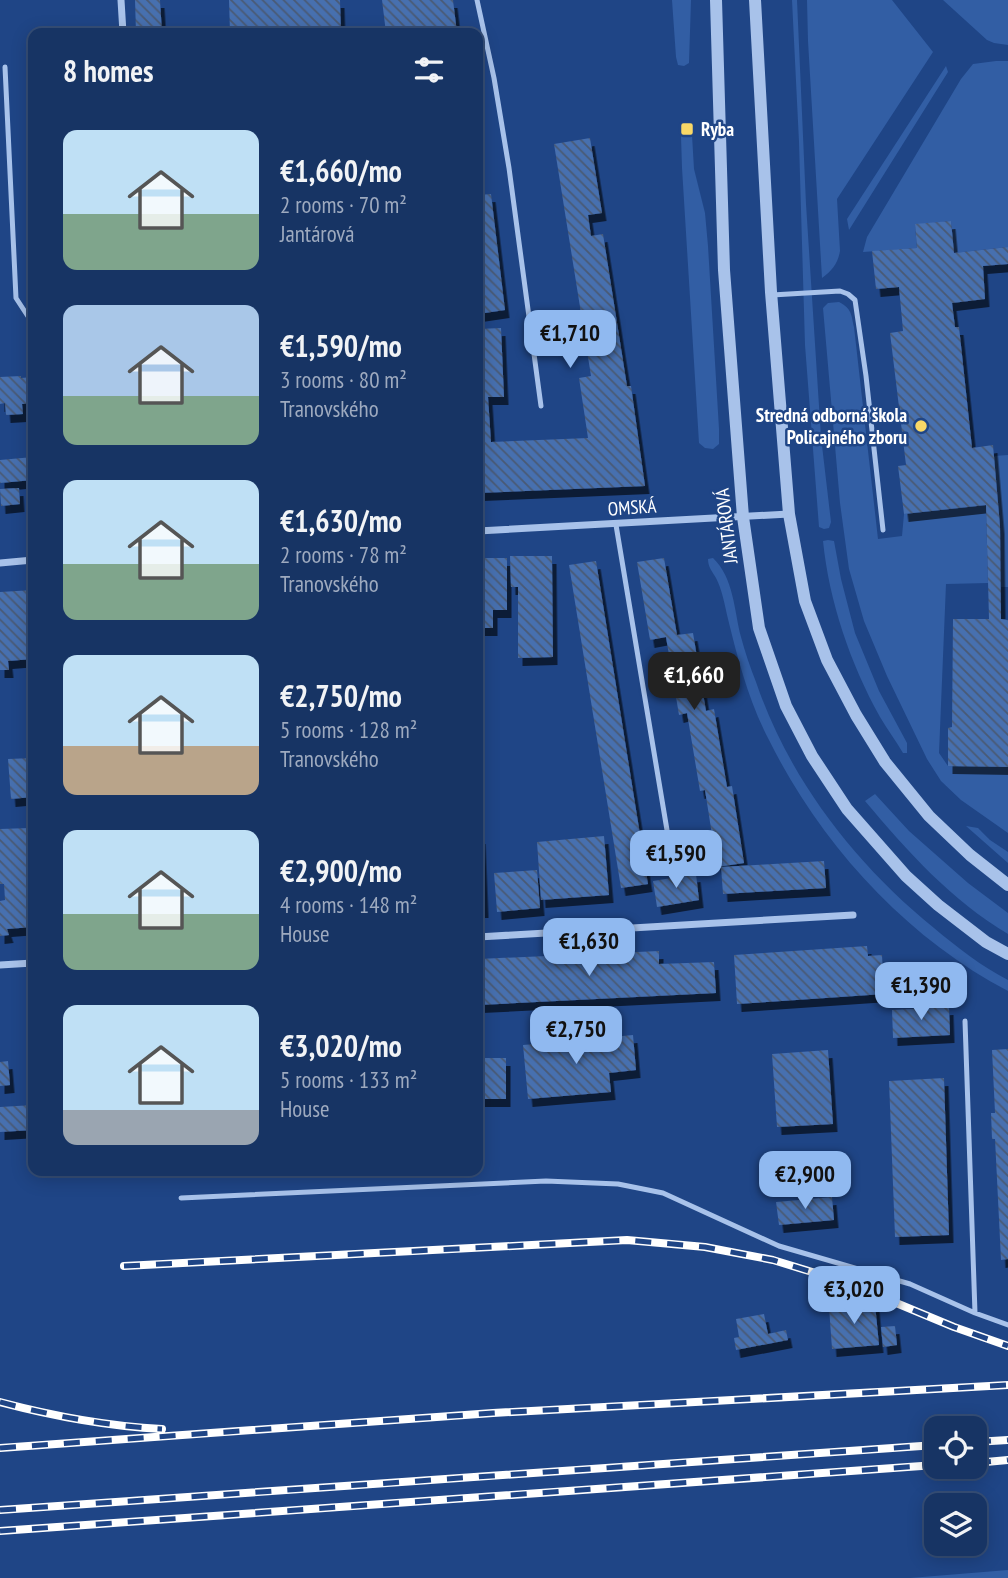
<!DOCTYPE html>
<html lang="en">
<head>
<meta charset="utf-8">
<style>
  body { margin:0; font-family:"PT Sans Narrow",sans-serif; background:#203c6a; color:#f1f3f6; height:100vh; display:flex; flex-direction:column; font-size:26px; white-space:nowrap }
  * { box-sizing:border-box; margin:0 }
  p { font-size:23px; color:#9eaabf }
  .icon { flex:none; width:38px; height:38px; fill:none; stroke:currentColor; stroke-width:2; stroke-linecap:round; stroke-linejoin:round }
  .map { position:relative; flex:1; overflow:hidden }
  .details { position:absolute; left:28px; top:28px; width:455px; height:1148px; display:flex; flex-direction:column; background:#173464; border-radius:14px; box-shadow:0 4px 18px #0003,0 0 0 2px #364f78 }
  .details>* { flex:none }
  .buttons { position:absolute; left:924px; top:1416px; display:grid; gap:14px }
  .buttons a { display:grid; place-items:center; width:63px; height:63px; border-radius:14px; background:#173464; box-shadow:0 4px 18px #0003,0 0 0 2px #364f78; font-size:35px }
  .price { position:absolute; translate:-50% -60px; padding:0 16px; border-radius:14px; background:#90b9f0; color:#111; font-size:23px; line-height:46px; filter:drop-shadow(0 2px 4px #0008) }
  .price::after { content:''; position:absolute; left:50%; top:42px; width:21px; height:16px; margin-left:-10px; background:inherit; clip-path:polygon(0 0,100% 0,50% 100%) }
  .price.active { background:#222; color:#fff }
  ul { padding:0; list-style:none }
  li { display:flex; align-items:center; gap:21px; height:175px; padding:0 35px }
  li span { display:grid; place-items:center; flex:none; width:196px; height:140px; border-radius:14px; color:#555 }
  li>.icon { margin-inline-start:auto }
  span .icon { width:84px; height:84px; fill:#fffc; stroke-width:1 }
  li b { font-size:30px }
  h2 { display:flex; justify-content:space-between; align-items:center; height:84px; padding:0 35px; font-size:30px }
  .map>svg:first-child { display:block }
</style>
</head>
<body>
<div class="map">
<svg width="1008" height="1578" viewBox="0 0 1008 1578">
  <defs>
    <pattern id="building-back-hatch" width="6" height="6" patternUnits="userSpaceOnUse" patternTransform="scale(1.75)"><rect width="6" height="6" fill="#476faf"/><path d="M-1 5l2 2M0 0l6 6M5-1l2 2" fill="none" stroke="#4a5a74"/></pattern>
    <filter id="shadow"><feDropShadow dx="4.5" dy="8" stdDeviation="0" flood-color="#0009"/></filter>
  </defs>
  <rect width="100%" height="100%" fill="#1f4586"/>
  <!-- green -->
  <path fill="#325ea4" d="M672,0H691L689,63L684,66L678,65L676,57Z
    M792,0H797L806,204L821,437L831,522L829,528L824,529L819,527L805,345L799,142Z
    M807,0H892L933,52L837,199L840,251C838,263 832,271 822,278L808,41Z
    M943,0H1008V45L994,43L987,40Z
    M996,61H1008V247L954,253L951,221L915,225L917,248L863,252L867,237L961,79L973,64Z
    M946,66L948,72L849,230L847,219Z
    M684,132H689L692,135L694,169L705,213L708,246L719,429V444L713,449L705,448L699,443L682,168L681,136Z
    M839,302C852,309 851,314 854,327L878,539L902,536L904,514L986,505L988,583L946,584L939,753L948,766L1008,767V833L961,800L941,781L927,759L887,676L864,621L849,569L840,503L823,308L828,303Z
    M1008,455V587H1001L1000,526L994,456Z
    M828,540L834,541L841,579L855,633L879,691L907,743V753H903C896,741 887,729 880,717C850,663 829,601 823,541Z
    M713,558C734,578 734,610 741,637C745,652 750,667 756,682C789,779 855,864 934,928C958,948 981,966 1008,980V991C905,937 820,843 769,740C749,702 738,660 728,619C725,606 722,589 716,578C712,571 708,567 708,559Z
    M875,794L909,831L968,883L1008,913V934C952,901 907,851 865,801Z
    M966,826L978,828L990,840L1008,852V863Z
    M1008,1570V1578H910Z"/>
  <!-- building -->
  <path fill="url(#building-back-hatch)" filter="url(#shadow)" d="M135,0H160L162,33H136Z
    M229,0H340L341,33H230Z
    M382,0H453L457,33H386Z
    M590,138L602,213L588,215L591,236L603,234L627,386H631L645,486L478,493V329L501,328L504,397H488L491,442L588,438L579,378L591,376L554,144Z
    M491,194L505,310L478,314V195Z
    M951,221L954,253L1008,247V264L983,266L985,299L952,303L955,327H959L972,448L993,445L1000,526L1001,619L1008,620V767L948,766V728L952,727L953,619H989L986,505L904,514L898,466L906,465L890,333L903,331L899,287L876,289L872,251L917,248L915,224Z
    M21,376V378L33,377V403L22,404L23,414L6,415L5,403L0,404V377Z
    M33,457V480L0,483V460Z
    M19,488L20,504L1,506L0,489Z
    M510,556H552L553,657L518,658V587H511Z
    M478,558H507V610H493V628H478Z
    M664,558L677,635L693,633L706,711L714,709L727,787L732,786L744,863L717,867L705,790L700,791L687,713L679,715L666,637L650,640L637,562Z
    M596,561L648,884L621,888L569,565Z
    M33,590V659L8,661L9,670H0V592Z
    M33,758V797L11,799L8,759Z
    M29,828L30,876H33V927L7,929L9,935L0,936V901L5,900L4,884H0V829Z
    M478,836H481L484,910H478Z
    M604,836L609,895L541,900L537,842Z
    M824,861L826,888L723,894L721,867Z
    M537,870L540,908L497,912L494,873Z
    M696,874L699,900L657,907L653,881Z
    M867,946L868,956L882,955L884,994L737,1004L734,955Z
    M659,951V964L714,962L716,993L478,1005V959Z
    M949,1007L950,1035L893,1038L892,1010Z
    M633,1035L636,1070L609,1073L611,1092L528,1099L523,1045Z
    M1008,1049V1259L1001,1260L995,1139H992L991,1113H995L992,1050Z
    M828,1050L833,1124L777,1127L772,1054Z
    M478,1058H506V1099H478Z
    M8,1061L10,1085L0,1086V1062Z
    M944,1078L949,1235L895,1237L889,1081Z
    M33,1105V1130L0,1132V1107Z
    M832,1197L834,1220L779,1225L776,1202Z
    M875,1304L879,1345L832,1349L829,1307Z
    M764,1314L768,1334L786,1330L788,1340L736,1350L734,1338L739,1337L736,1319Z
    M895,1326L897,1345L883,1347L881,1327Z"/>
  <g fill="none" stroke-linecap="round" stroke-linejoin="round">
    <!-- service -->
    <path stroke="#a8c2ea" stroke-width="5" d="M477,0L494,78L509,168L541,406
      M5,67L16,298L33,324
      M772,295L840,291L848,294L855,300L866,376L883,530
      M616,525L670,848
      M965,1021L975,1313
      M181,1198L546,1181L618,1184L663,1193L779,1246L910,1284L975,1313L1008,1325"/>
    <!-- minor -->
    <path stroke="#a8c2ea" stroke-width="7" d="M121,0L123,33
      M478,531L789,514
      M0,563L33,560
      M478,937L853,915
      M0,965L33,963"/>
    <!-- tertiary -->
    <path stroke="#a8c2ea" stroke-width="12" d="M716,0L724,270L743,517L759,628L786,706L812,756L847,809L906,876L938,905L986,942L1008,954
      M755,0L771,292L789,514L805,601L827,660L856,715L885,762L929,816L970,855L1008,885"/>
    <!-- rail casing -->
    <g stroke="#fff" stroke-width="8">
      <path id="rail" d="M124,1266L627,1240L705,1247L773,1260L848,1283L954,1327L1008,1346
        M0,1402C53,1416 107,1426 162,1429
        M975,1442L1008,1440
        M0,1448L493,1413L1008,1385
        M975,1463L1008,1460
        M0,1510L936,1445
        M0,1531L936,1465"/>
    </g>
    <!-- rail -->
    <use href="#rail" stroke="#1f4586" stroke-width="5" stroke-dasharray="16" stroke-linecap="butt"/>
  </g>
  <!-- markers -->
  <g fill="#f9d867" stroke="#1f4586" stroke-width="2.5">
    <rect x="680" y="122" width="14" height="14" rx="3.5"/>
    <circle cx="921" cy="426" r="7"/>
  </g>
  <g text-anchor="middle" stroke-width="5" stroke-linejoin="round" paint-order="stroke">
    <!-- poi labels -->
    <g font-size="19" font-weight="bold" fill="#fff" stroke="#1f4586" text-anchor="start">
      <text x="701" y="136">Ryba</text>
      <text x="907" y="422" text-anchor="end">Stredná odborná škola<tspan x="907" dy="22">Policajného zboru</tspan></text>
    </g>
    <!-- street labels -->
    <g font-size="19" fill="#fff" stroke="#1f4586">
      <text transform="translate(632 507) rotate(-4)" y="7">OMSKÁ</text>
      <text transform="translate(726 526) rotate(-97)" y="7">JANTÁROVÁ</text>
    </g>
  </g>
</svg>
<div class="buttons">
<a><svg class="icon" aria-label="locate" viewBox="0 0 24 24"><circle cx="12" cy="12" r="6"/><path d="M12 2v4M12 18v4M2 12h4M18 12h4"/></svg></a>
<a><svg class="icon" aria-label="layers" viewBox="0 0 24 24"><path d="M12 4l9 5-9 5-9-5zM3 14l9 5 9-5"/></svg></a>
</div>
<b class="price" style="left:570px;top:370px">€1,710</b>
<b class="price active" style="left:694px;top:712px">€1,660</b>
<b class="price" style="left:676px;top:890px">€1,590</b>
<b class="price" style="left:589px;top:978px">€1,630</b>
<b class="price" style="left:921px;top:1022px">€1,390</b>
<b class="price" style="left:576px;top:1066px">€2,750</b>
<b class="price" style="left:805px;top:1211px">€2,900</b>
<b class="price" style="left:854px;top:1326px">€3,020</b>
<section class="details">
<h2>8 homes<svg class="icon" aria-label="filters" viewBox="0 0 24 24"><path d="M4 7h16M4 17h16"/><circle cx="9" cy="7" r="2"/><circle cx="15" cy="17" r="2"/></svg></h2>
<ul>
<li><span style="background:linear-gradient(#bfe0f5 60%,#7fa58c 0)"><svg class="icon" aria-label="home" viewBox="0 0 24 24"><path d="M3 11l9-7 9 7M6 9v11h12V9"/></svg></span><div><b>€1,660/mo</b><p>2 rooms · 70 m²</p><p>Jantárová</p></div></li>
<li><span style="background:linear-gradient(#a9c7e8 65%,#7fa58c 0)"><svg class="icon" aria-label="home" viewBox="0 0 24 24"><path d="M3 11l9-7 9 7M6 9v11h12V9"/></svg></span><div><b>€1,590/mo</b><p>3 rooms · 80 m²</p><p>Tranovského</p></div></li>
<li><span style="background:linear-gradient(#bfe0f5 60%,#7fa58c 0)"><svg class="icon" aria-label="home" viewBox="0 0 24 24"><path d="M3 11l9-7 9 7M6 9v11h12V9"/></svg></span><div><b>€1,630/mo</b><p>2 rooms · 78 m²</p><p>Tranovského</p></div></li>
<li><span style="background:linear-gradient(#bfe0f5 65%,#b9a48a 0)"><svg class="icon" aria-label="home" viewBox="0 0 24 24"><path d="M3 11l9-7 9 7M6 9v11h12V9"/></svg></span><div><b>€2,750/mo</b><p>5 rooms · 128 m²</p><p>Tranovského</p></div></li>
<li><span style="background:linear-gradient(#bfe0f5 60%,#7fa58c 0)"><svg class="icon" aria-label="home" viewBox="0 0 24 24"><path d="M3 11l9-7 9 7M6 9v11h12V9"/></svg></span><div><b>€2,900/mo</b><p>4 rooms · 148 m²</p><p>House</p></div></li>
<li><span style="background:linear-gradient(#bfe0f5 75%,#9aa5b1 0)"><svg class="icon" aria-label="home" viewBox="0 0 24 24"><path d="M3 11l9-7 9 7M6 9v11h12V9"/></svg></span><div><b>€3,020/mo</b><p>5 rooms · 133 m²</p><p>House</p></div></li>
</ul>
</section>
</div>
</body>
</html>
